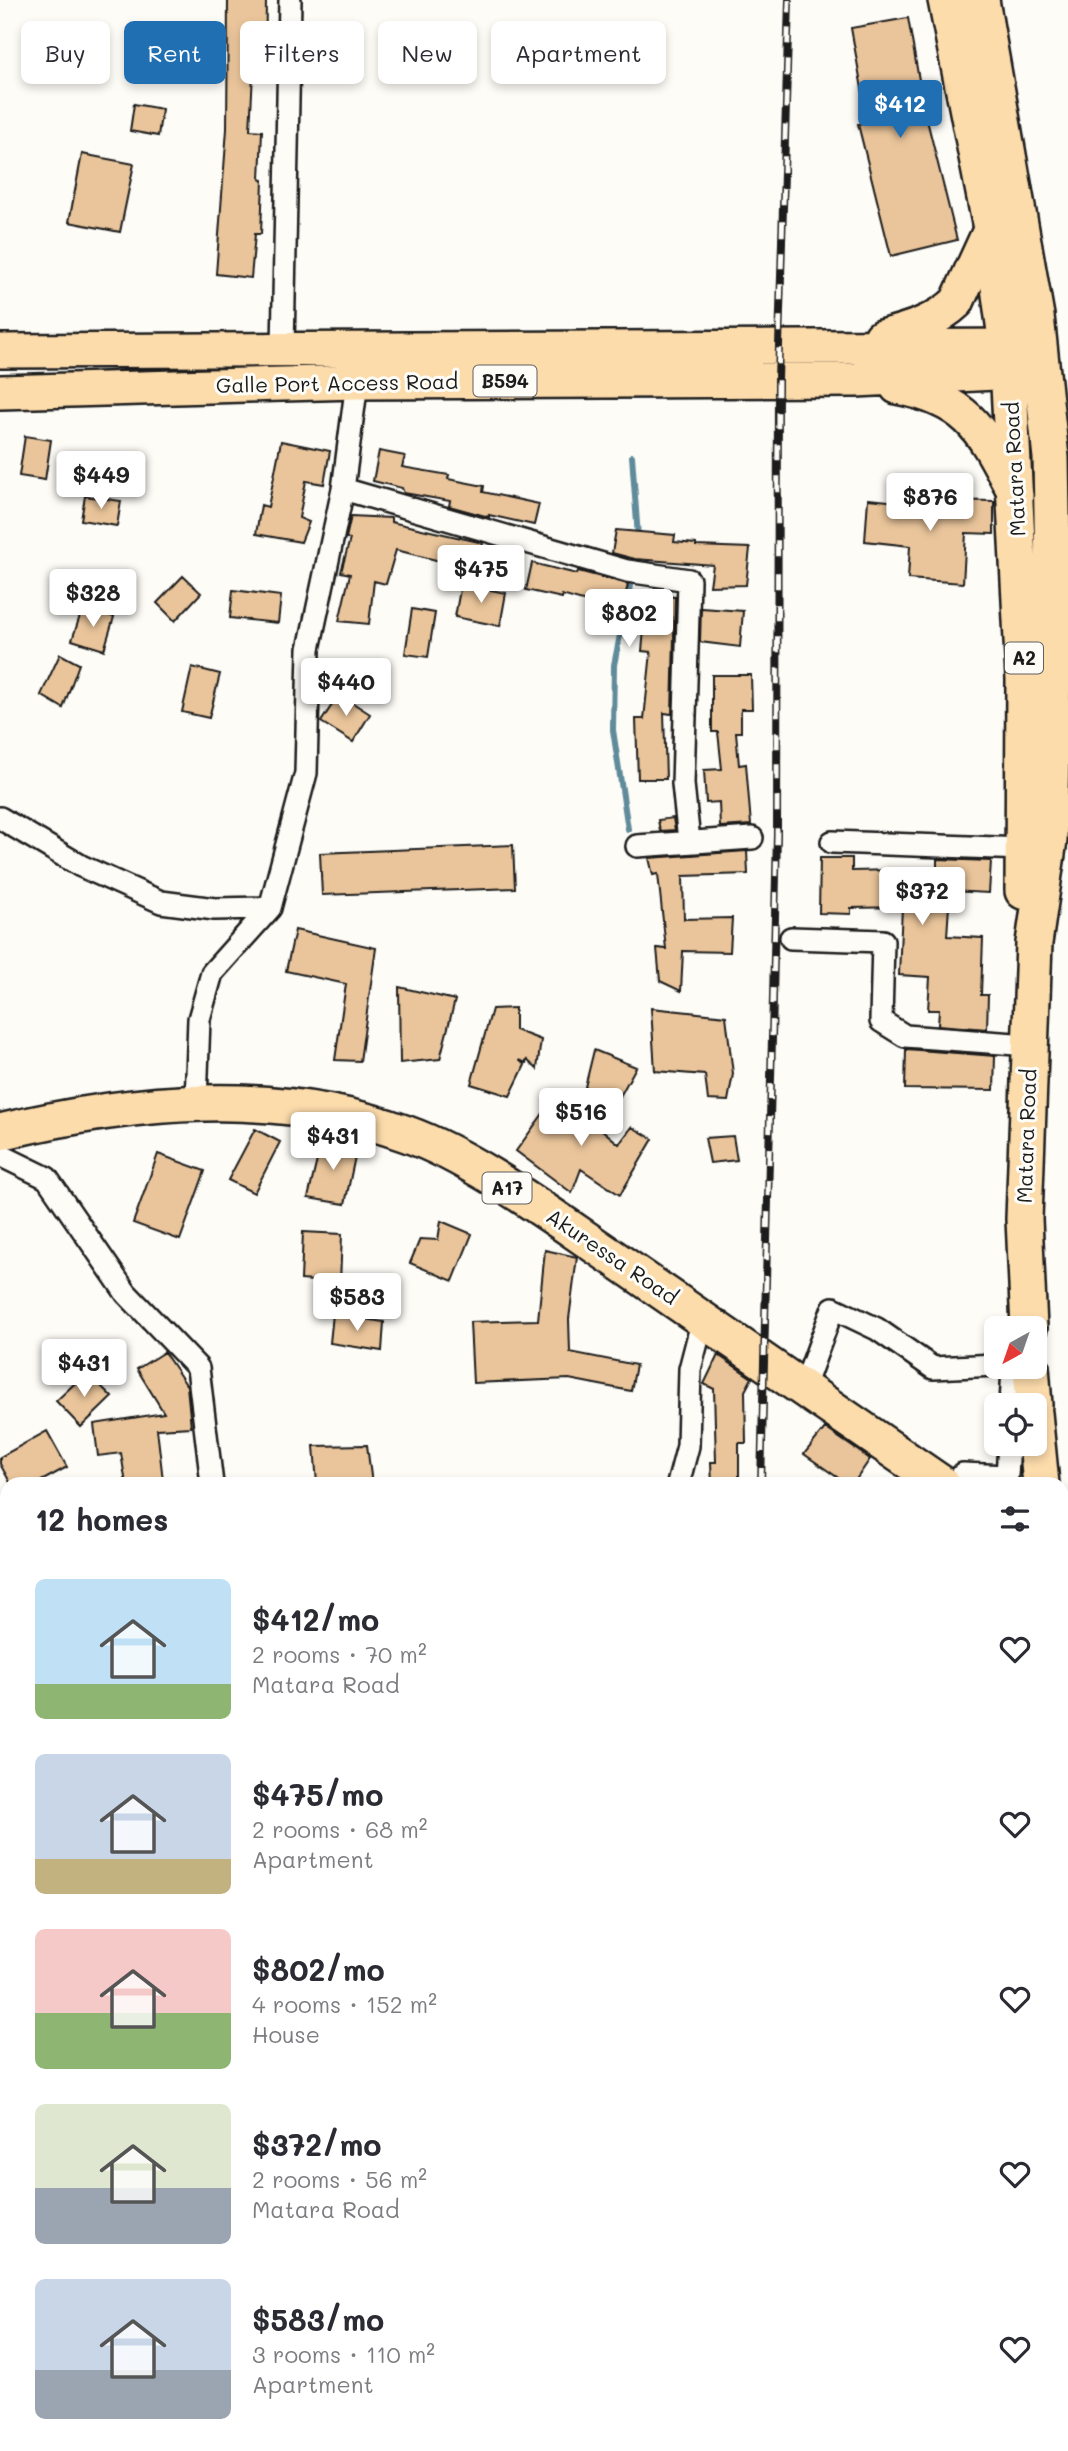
<!DOCTYPE html>
<html lang="en">
<head>
<meta charset="utf-8">
<style>
  body { margin:0; font-family:Mali,sans-serif; background:#f7f7f7; color:#2b2b33; height:100vh; display:flex; flex-direction:column; font-size:26px; white-space:nowrap }
  * { box-sizing:border-box; margin:0 }
  p { font-size:23px; color:#7c7c81 }
  .icon { flex:none; width:38px; height:38px; fill:none; stroke:currentColor; stroke-width:2; stroke-linecap:round; stroke-linejoin:round }
  .map { position:relative; flex:1; overflow:hidden }
  .side { position:absolute; left:0px; top:1477px; width:1069px; height:975px; display:flex; flex-direction:column; background:#fff; border-radius:21px 21px 0 0; box-shadow:0 4px 10px #0003 }
  .side>* { flex:none }
  .top-card { position:absolute; left:21px; top:21px; width:700px; height:63px; display:flex; gap:14px }
  .needle { width:46px; rotate:220deg }
  .buttons { position:absolute; left:984px; top:1316px; display:grid; gap:14px }
  .buttons a { display:grid; place-items:center; width:63px; height:63px; border-radius:10px; background:#fff; box-shadow:0 4px 10px #0003; font-size:35px }
  .price { position:absolute; translate:-50% -60px; padding:0 16px; border-radius:7px; background:#fff; color:#222; font-size:23px; line-height:46px; filter:drop-shadow(0 2px 4px #0008) }
  .price::after { content:''; position:absolute; left:50%; top:42px; width:21px; height:16px; margin-left:-10px; background:inherit; clip-path:polygon(0 0,100% 0,50% 100%) }
  .price.active { background:#1f6fb2; color:#fff }
  ul { padding:0; list-style:none }
  li { display:flex; align-items:center; gap:21px; height:175px; padding:0 35px }
  li span { display:grid; place-items:center; flex:none; width:196px; height:140px; border-radius:10px; color:#555 }
  li>.icon { margin-inline-start:auto }
  span .icon { width:84px; height:84px; fill:#fffc; stroke-width:1 }
  li b { font-size:30px }
  h2 { display:flex; justify-content:space-between; align-items:center; height:84px; padding:0 35px; font-size:30px }
  .chip { padding:0 24px; border-radius:10px; background:#fff; box-shadow:0 4px 10px #0003; font-size:24px; line-height:63px }
  .chip.active { background:#1f6fb2; color:#fff }
  .map>svg:first-child { display:block }
</style>
</head>
<body>
<div class="map">
<svg width="1068" height="2451" viewBox="0 0 1068 2451">
  <rect width="100%" height="100%" fill="#fdfcf7"/>
  <filter id="ink" filterUnits="userSpaceOnUse"><feTurbulence type="fractalNoise" baseFrequency=".0143" numOctaves="2"/><feDisplacementMap in="SourceGraphic" scale="14" xChannelSelector="R" yChannelSelector="G"/><feConvolveMatrix kernelMatrix="1 2 1 2 8 2 1 2 1" color-interpolation-filters="sRGB"/></filter>
  <g filter="url(#ink)">
    <g fill="none" stroke-linecap="round" stroke-linejoin="round">
      <!-- stream -->
      <path stroke="#608b9b" stroke-width="6" d="M632,456L638,537
        M628,829L613,730L614,665L637,551"/>
    </g>
    <!-- building -->
    <path fill="#eac59b" stroke="#1c1c1c" stroke-width="2" d="M228,0H266L265,75L253,74L250,130L262,131L260,179L263,180L261,234H255L251,278L216,274L227,129Z
      M908,18L924,108L957,240L891,256L858,124L868,122L851,28Z
      M134,104L162,109L158,136L130,131Z
      M82,154L134,164L120,232L69,222Z
      M25,436L51,440L45,480L19,476Z
      M281,441L330,451L324,484L306,481L299,518L309,522L301,542L256,534L261,505L268,507Z
      M379,451L405,456L402,467L449,475L448,479L484,486L483,492L539,504L534,525L489,515V517L449,506L450,501L404,493L402,488L373,481Z
      M85,496L121,501L117,526L81,520Z
      M868,499L930,505L931,500L994,501V534L966,533L963,583L908,579L910,546L865,541Z
      M351,516L391,518V522L483,543L476,570L396,550L386,584L374,581L369,624L339,621L350,574L341,572L350,539L346,538Z
      M616,530L675,535L674,542L696,544V546L750,548L746,585L710,586L713,565L635,559L612,553Z
      M532,563L577,574L578,571L628,584L626,593L675,597L672,714L664,713L666,779H638L636,719H644L651,652L642,651L645,619L562,595V598L526,590Z
      M183,576L201,593L175,621L157,603Z
      M461,584L506,593L500,626L455,617Z
      M233,590L281,596L278,623L230,618Z
      M83,607L114,617L104,650L72,640Z
      M701,608L743,611L740,647L700,642Z
      M412,609L435,613L428,657L405,654Z
      M60,654L79,664L63,708L41,695Z
      M192,667L220,674L209,718L182,712Z
      M712,675H751L752,709H741V732H736L739,765L746,764L751,825L720,827L719,802L706,803L704,770L722,769L718,732H712Z
      M339,694L370,714L353,742L321,722Z
      M673,818L675,830L660,831L658,820Z
      M513,845L515,888L322,895L320,853Z
      M747,851L748,874L683,876L684,919L732,918L730,952L683,951L681,991L660,981L657,948L666,949L658,874L653,875L649,858Z
      M820,858H852V871L937,869V859L991,861L989,893L950,891L947,936L983,938L981,995H988L987,1029L938,1025L939,1010H928L930,977L899,975L902,907L851,908V914L819,913Z
      M295,930L376,948L360,1061L335,1060L346,984L286,971Z
      M399,987L455,1000L440,1059L400,1063Z
      M515,1008V1030L541,1040L537,1069L527,1060L526,1063L519,1060L525,1065L510,1096L471,1084L492,1009Z
      M651,1008L726,1016L733,1074L728,1101L708,1100L705,1075L655,1071Z
      M906,1049L995,1056L994,1090L905,1089Z
      M594,1050L636,1067L618,1100L585,1087Z
      M558,1093L619,1144L632,1127L653,1139L620,1195L581,1169L572,1193L516,1151Z
      M255,1129L280,1142L254,1193L228,1180Z
      M733,1136L737,1160L710,1163L705,1138Z
      M322,1139L357,1147L345,1204L308,1198Z
      M158,1154L205,1171L180,1240L133,1223Z
      M441,1221L472,1234L453,1281L410,1263L420,1239L438,1240Z
      M303,1232L342,1234L340,1283L301,1280Z
      M545,1250L577,1257L569,1319L570,1352L636,1365L631,1391L569,1379L473,1383L470,1322L538,1320Z
      M333,1314L384,1322L382,1351L330,1343Z
      M164,1352L187,1386L191,1427L157,1429L163,1480L126,1484L121,1453L98,1456L94,1424L164,1413L137,1369Z
      M718,1355L752,1378L745,1391L746,1443H739V1484H712L711,1462H716L714,1389L704,1384Z
      M87,1372L112,1397L81,1427L56,1401Z
      M825,1428L870,1459L853,1484H847L804,1454Z
      M47,1431L67,1467L36,1484H11L0,1464V1457Z
      M367,1445L372,1484H317L314,1446Z"/>
    <g fill="none" stroke-linecap="round" stroke-linejoin="round">
      <!-- service casing -->
      <g stroke="#1c1c1c" stroke-width="16">
        <path id="service" d="M0,1514L7,1512"/>
      </g>
      <!-- minor casing -->
      <g stroke="#1c1c1c" stroke-width="26">
        <path id="minor" d="M283,348L290,0
          M343,489L627,571L689,580L683,784L689,841
          M0,818L81,866L161,902L215,909L270,908
          M832,842L1024,849
          M637,846L752,838
          M791,938L883,941L881,1021L905,1036L1030,1045L1029,1055
          M196,1102L199,1019L212,973L270,908L306,773L309,649L343,489L357,382
          M0,1155L47,1178L126,1293L198,1368L212,1484
          M804,1387L833,1308L877,1329L933,1368L996,1365
          M1011,1405L1013,1367
          M678,1484L688,1446L690,1369L703,1319
          M955,1484L963,1474L1007,1476L1009,1444
          M0,1877L7,1876
          M0,1906L7,1922
          M1062,2088L1068,2085
          M0,2130L7,2133
          M1062,2311L1068,2307
          M1062,2389L1068,2385
          M0,2393L7,2408
          M49,2445L58,2451
          M597,2445L601,2451
          M976,2451L984,2445"/>
      </g>
      <!-- primary casing -->
      <g stroke="#1c1c1c" stroke-width="38">
        <path id="primary" d="M881,337C908,330 936,322 957,302L991,228
          M0,351L1034,346
          M897,387C972,401 983,433 1016,495
          M0,392L357,382L856,380L1035,371"/>
      </g>
      <!-- trunk casing -->
      <g stroke="#1c1c1c" stroke-width="40">
        <path id="trunk" d="M946,0L991,228L1007,346L1024,679L1023,891
          M981,0L1036,316L1051,458L1054,624L1049,840L1034,943L1024,1219L1029,1328
          M0,1132C133,1100 276,1086 407,1134C476,1159 554,1218 615,1259C724,1334 833,1410 942,1484
          M1031,1367L1034,1405
          M1034,1413L1041,1484
          M1062,1800L1068,1842"/>
      </g>
      <!-- service -->
      <use href="#service" stroke="#fdfcf7" stroke-width="10"/>
      <!-- minor -->
      <use href="#minor" stroke="#fdfcf7" stroke-width="21"/>
      <!-- primary -->
      <use href="#primary" stroke="#fddcac" stroke-width="33"/>
      <!-- trunk -->
      <use href="#trunk" stroke="#fddcac" stroke-width="35"/>
      <!-- rail casing -->
      <g stroke="#1c1c1c" stroke-width="8">
        <path id="rail" d="M761,1484L777,835L778,380L789,0
          M745,2451L746,2445"/>
      </g>
      <!-- rail -->
      <use href="#rail" stroke="#fdfcf7" stroke-width="5" stroke-dasharray="16" stroke-linecap="butt"/>
    </g>
  </g>
  <g text-anchor="middle" stroke-width="6" stroke-linejoin="round" paint-order="stroke">
    <!-- shield labels -->
    <g fill="#fdfcf7" stroke="#605f5e" stroke-width="2">
      <rect x="473.5" y="365.5" width="63" height="31" rx="5"/>
      <rect x="1005" y="642.5" width="38" height="31" rx="5"/>
      <rect x="482.5" y="1172.5" width="49" height="31" rx="5"/>
    </g>
    <g font-size="19" font-weight="bold" fill="#1c1c1c">
      <text x="505" y="388">B594</text>
      <text x="1024" y="665">A2</text>
      <text x="507" y="1195">A17</text>
    </g>
    <!-- street labels -->
    <g font-size="21" fill="#1c1c1c" stroke="#fdfcf7">
      <text transform="translate(337 384) rotate(-1)" y="7">Galle Port Access Road</text>
      <text transform="translate(1015 469) rotate(-93)" y="7">Matara Road</text>
      <text transform="translate(1027 1136) rotate(-88)" y="7">Matara Road</text>
      <text transform="translate(612 1257) rotate(34)" y="7">Akuressa Road</text>
    </g>
  </g>
</svg>
<div class="buttons">
<a><svg class="needle" viewBox="-14 -14 28 28"><path d="M0-13l5 13h-10z" fill="#e53935"/><path d="M0 13l5-13h-10z" fill="#7c7c81"/></svg></a>
<a><svg class="icon" aria-label="locate" viewBox="0 0 24 24"><circle cx="12" cy="12" r="6"/><path d="M12 2v4M12 18v4M2 12h4M18 12h4"/></svg></a>
</div>
<b class="price active" style="left:900px;top:140px">$412</b>
<b class="price" style="left:101px;top:511px">$449</b>
<b class="price" style="left:930px;top:533px">$876</b>
<b class="price" style="left:481px;top:605px">$475</b>
<b class="price" style="left:93px;top:629px">$328</b>
<b class="price" style="left:629px;top:649px">$802</b>
<b class="price" style="left:346px;top:718px">$440</b>
<b class="price" style="left:922px;top:927px">$372</b>
<b class="price" style="left:581px;top:1148px">$516</b>
<b class="price" style="left:333px;top:1172px">$431</b>
<b class="price" style="left:357px;top:1333px">$583</b>
<b class="price" style="left:84px;top:1399px">$431</b>
<div class="top-card">
<a class="chip">Buy</a>
<a class="chip active">Rent</a>
<a class="chip">Filters</a>
<a class="chip">New</a>
<a class="chip">Apartment</a>
</div>
<section class="side">
<h2>12 homes<svg class="icon" aria-label="filters" viewBox="0 0 24 24"><path d="M4 7h16M4 17h16"/><circle cx="9" cy="7" r="2"/><circle cx="15" cy="17" r="2"/></svg></h2>
<ul>
<li><span style="background:linear-gradient(#bfe0f5 75%,#8fb573 0)"><svg class="icon" aria-label="home" viewBox="0 0 24 24"><path d="M3 11l9-7 9 7M6 9v11h12V9"/></svg></span><div><b>$412/mo</b><p>2 rooms · 70 m²</p><p>Matara Road</p></div><svg class="icon" aria-label="heart" viewBox="0 0 24 24"><path d="M12 20l-8-8c-3-5 5-10 8-4 3-6 11-1 8 4z"/></svg></li>
<li><span style="background:linear-gradient(#c9d6e8 75%,#c2b280 0)"><svg class="icon" aria-label="home" viewBox="0 0 24 24"><path d="M3 11l9-7 9 7M6 9v11h12V9"/></svg></span><div><b>$475/mo</b><p>2 rooms · 68 m²</p><p>Apartment</p></div><svg class="icon" aria-label="heart" viewBox="0 0 24 24"><path d="M12 20l-8-8c-3-5 5-10 8-4 3-6 11-1 8 4z"/></svg></li>
<li><span style="background:linear-gradient(#f6c9c9 60%,#8fb573 0)"><svg class="icon" aria-label="home" viewBox="0 0 24 24"><path d="M3 11l9-7 9 7M6 9v11h12V9"/></svg></span><div><b>$802/mo</b><p>4 rooms · 152 m²</p><p>House</p></div><svg class="icon" aria-label="heart" viewBox="0 0 24 24"><path d="M12 20l-8-8c-3-5 5-10 8-4 3-6 11-1 8 4z"/></svg></li>
<li><span style="background:linear-gradient(#dfe7d0 60%,#9aa5b1 0)"><svg class="icon" aria-label="home" viewBox="0 0 24 24"><path d="M3 11l9-7 9 7M6 9v11h12V9"/></svg></span><div><b>$372/mo</b><p>2 rooms · 56 m²</p><p>Matara Road</p></div><svg class="icon" aria-label="heart" viewBox="0 0 24 24"><path d="M12 20l-8-8c-3-5 5-10 8-4 3-6 11-1 8 4z"/></svg></li>
<li><span style="background:linear-gradient(#c9d6e8 65%,#9aa5b1 0)"><svg class="icon" aria-label="home" viewBox="0 0 24 24"><path d="M3 11l9-7 9 7M6 9v11h12V9"/></svg></span><div><b>$583/mo</b><p>3 rooms · 110 m²</p><p>Apartment</p></div><svg class="icon" aria-label="heart" viewBox="0 0 24 24"><path d="M12 20l-8-8c-3-5 5-10 8-4 3-6 11-1 8 4z"/></svg></li>
</ul>
</section>
</div>
</body>
</html>
